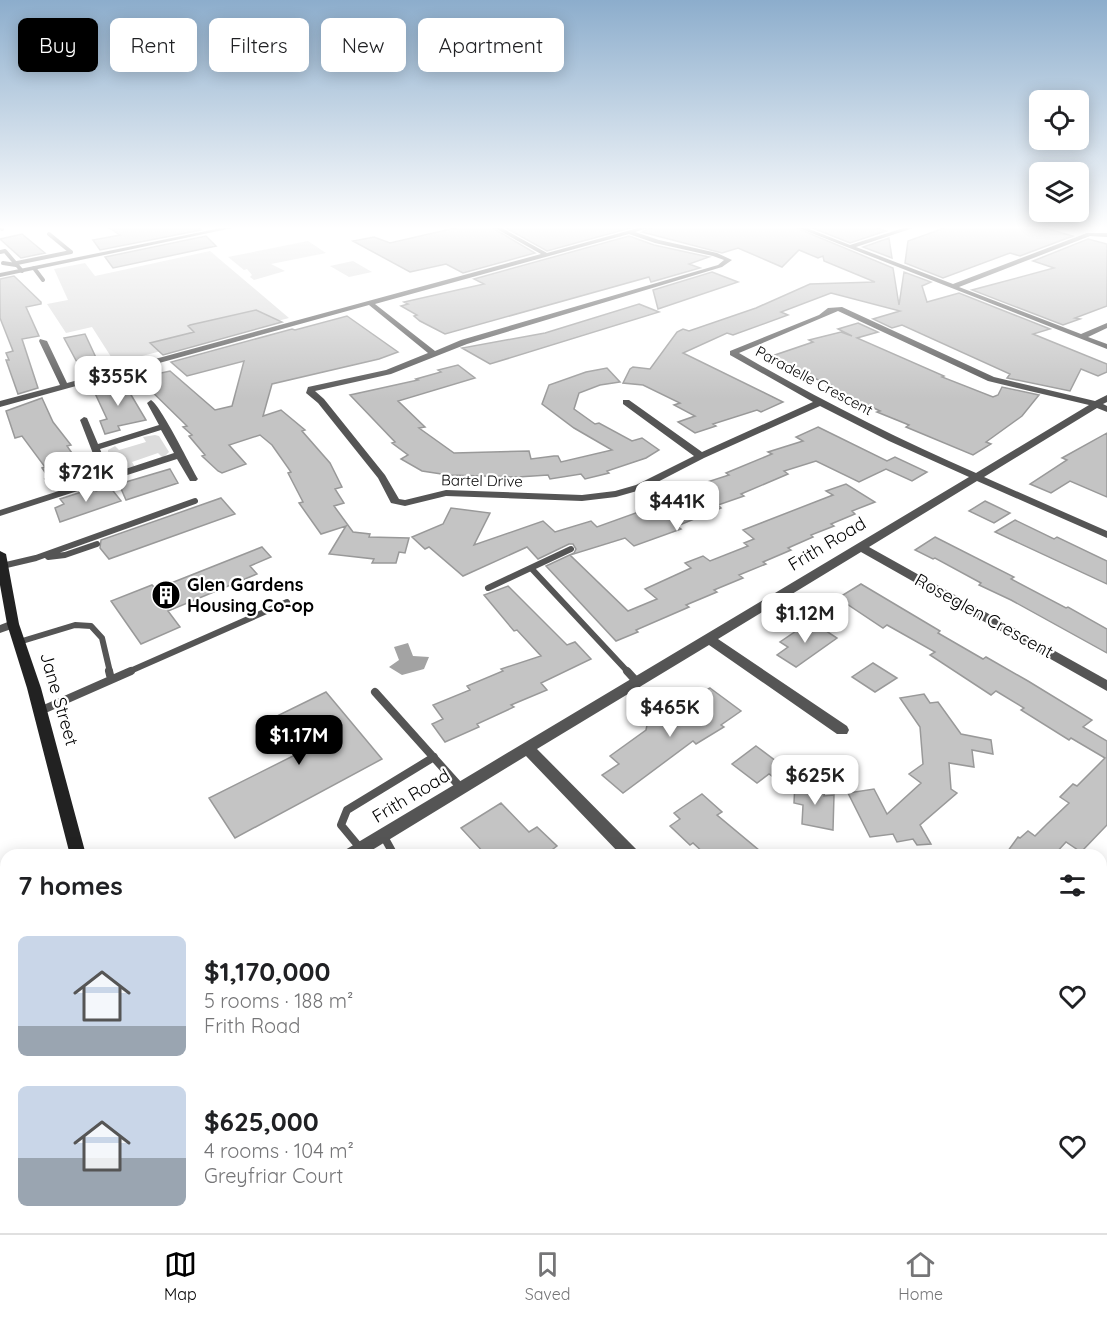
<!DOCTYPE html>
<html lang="en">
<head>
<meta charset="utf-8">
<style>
  body { margin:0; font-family:Quicksand,sans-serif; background:#f6f6f6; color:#202124; height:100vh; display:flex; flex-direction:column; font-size:22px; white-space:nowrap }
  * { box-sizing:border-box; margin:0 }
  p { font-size:20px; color:#757577 }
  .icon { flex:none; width:33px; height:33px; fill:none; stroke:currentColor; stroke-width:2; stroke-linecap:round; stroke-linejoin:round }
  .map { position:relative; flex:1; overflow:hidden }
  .sheet { position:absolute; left:0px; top:849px; width:1107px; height:384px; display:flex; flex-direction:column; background:#fff; border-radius:18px 18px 0 0; box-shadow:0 3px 15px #0003 }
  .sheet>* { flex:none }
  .top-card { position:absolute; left:18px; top:18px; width:600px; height:54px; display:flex; gap:12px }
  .tools { position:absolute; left:1029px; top:90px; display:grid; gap:12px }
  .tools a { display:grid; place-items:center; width:60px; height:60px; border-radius:9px; background:#fff; box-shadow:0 3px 15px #0003; font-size:30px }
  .price { position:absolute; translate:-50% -51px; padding:0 14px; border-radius:12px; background:#fff; color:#222; font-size:20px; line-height:39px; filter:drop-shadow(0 2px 3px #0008) }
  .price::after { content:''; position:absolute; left:50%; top:36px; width:18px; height:14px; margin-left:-9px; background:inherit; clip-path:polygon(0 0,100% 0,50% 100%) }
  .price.current { background:#000; color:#fff }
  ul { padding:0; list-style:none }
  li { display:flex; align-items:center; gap:18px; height:150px; padding:0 18px }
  li span { display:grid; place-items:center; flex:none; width:168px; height:120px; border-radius:9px; color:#555 }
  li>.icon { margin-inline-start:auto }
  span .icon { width:72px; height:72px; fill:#fffc; stroke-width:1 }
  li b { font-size:26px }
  h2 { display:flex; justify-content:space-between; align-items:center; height:72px; padding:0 18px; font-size:26px }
  .pill { padding:0 21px; border-radius:9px; background:#fff; box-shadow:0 3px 15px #0003; font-size:21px; line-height:54px }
  .pill.current { background:#000; color:#fff }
  .dock { display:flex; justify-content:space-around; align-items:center; height:84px; border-top:2px solid #e0e0e0; background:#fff; font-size:16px; color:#757577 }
  .dock a { display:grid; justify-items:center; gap:3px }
  .dock .current { color:#000 }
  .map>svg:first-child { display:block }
</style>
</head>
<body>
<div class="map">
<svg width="1107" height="1233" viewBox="0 0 1107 1233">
  <rect width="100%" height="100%" fill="#fff"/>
  <!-- green -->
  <path fill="#dcdcdc" d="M308,241L326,253L271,264L285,271L254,280L250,277L252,275L247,269L244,270L228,257Z
    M210,251L289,318L115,363L92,327L66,333L47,304L68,300L54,269L85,263L95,276Z
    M353,261L372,272L349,277L330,266Z
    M155,435L159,436L169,452L163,458L158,453L132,462L135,467L117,473L108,454V450L115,446L119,450L146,442L143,437Z"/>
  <!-- water -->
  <path fill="#a3a3a3" d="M408,643L413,656L429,657L424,669L402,675L389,667L399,660L394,647Z"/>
  <!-- building -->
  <path fill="#c4c4c4" stroke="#999" stroke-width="1.5" d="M108,227H198L201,230L100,250L93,240L120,235Z
    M459,227H491L535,253L463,273L446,264L410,272L353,241L374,237L390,243Z
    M504,227H634L547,251Z
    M653,227H794L893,268L899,305L904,272L931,282L922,286L927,302L959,293L1050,329L1033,334L1107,364V372L1098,376L1081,369L1070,391L1007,378L1010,374L902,325L892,328L873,319L900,311L831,293L781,312L788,315L733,335L727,333L683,353L783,402L761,412L757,410L713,424L716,426L695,433L678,422L695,416L674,405L680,403L643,385L623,383L630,369L633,367L650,369L677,332L683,329L689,331L756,308L810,284L875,282L824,261L823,256L818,258L799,250L782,267L738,248L722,253L642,232Z
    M810,227H874L886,231L850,243Z
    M947,227H1041L1073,236L1020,256L1010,253L943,278L905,263L908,241Z
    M22,234L45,253L21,258L0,239Z
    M206,236L216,246L113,268L105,257Z
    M629,236L654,245L709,257L689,264L700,268L651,282L649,277L445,334L420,321L414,316L417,315L401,306L408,304L404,302L484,284L474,279Z
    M889,238L892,258L863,247Z
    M1088,239L1107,244V306L1075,318L1080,319L1063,325L972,290L1054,268L1033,261Z
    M712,272L738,282L658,309L653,290Z
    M14,276L41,302V304L26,307L39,336L22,339L38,388L18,394L6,360H9L6,353L13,351L0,318V279Z
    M639,304L659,312L490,364L462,348L545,333Z
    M256,310L282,322L163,355L150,343L194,332L188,326L190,325Z
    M347,316L398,352L379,359L272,384L263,416L281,410L305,430L302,431L330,463L342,487L335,489L344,503L334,506L353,532L370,534L369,537L409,538L405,553L399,552L396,563H372L374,559L329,554L346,526L321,534L299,503L303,502L288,473L291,472L272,445L260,435L229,445L246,464L222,473L218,471L202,456L205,455L189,436L192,435L183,427L187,426L138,378L170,371L215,410L232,406L244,361L187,376L171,362L292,329L295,330Z
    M858,323L878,332L857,338L944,376L942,377L993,397L998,395L1002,387L1039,395L1022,416L986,442L991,444L973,455L906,427L909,425L877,412L880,411L827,386L830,385L789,367L785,368L766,358L813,342L809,340L841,332L852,336L838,329Z
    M85,334L98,362L79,366L64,338Z
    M458,365L475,378L398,401L425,427L419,428L454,453L529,451L531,459L554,456H558L561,462L612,450L574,428L542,404L549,385L586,372L607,368L620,382L600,385L579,393L574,409L595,424L599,423L632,441L642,438L659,450L646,458L607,471L609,473L585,479L581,474L550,479L548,475L518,477L448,475L422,471L401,459L408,455L392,443L395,442L350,395L418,380L416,379L441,372L438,370Z
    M124,383L146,420L118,426L120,430L105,434L100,421L107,419L93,389Z
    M42,398L53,422L71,445L67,446L81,466L77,467L87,479L54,490L45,479L49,478L42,468L45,467L22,436L15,438L6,411Z
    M818,427L887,461L895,457L927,472L912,481L886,469L859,482L816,461L784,471L788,474L741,494L744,496L718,505L721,508L677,526L681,529L634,546L625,538L570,555L628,611L657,599L645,589L691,568L685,563L703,556L710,561L748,546L744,543L754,539L743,530L833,495L826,491L846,484L875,502L852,511L855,514L831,524L834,526L811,535L813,537L788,548L791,550L763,562L766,564L739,575L743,578L714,590L717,592L686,605L689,607L636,630L638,632L616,641L546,566L574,553L576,549L573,544H569L538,559L527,547L463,576L429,547L425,549L412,537L443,524L451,508L490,513L474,545L543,521L555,532L591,521L597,527L683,496L681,494L706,485L704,483L729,475L726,473L772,454L768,452L803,441L796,437Z
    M1107,433V497L1070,481L1051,493L1030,484L1067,460L1062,458Z
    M170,469L178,483L126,500L119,484Z
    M110,487L121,501L60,522L55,508L64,504L60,499L94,488L96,491Z
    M221,498L235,514L109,559L100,548L101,540Z
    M985,501L1010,513L994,523L969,511Z
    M1015,520L1054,539L1057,537L1107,561V584L995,532Z
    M935,537L1014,577L1011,579L1066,608L1068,607L1107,629V653L1011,600L979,585L981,583L935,558L933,559L915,550Z
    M262,547L271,557L250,566L257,574L168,611L180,627L141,644L111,601L152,585L156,589Z
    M861,584L940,631L938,633L983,659L986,657L1028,681L1092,720L1083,727L1107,741V825L1081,852L1066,842L1054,855H1005L1018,837L1020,838L1028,831L1035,836L1047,824L1069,803L1060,797L1073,784L1077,786L1105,758L1071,738L1069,740L1021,710L1024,708L996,691L991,695L930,655L935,652L887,625L883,628L838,598Z
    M508,586L567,645L575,642L591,659L541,683L547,690L511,705L514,707L477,724L479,727L445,742L432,724L443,719L433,705L470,690L467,686L503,671L501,669L541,656L517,630L514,631L484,595Z
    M811,621L837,638L796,667L777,655L788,647L780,642Z
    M873,663L897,678L875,692L852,677Z
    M710,688L741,711L721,725L724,727L696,744L693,741L623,793L602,775L619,764L610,756L646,730L647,725Z
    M326,692L382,759L235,838L209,798L303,751L277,716Z
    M924,694L930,703L938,702L961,734L991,740L993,754L972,750L974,767L949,763L951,789L957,793L920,825L931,844L917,845L913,839L897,842L893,834L870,837L848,793L874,789L887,814L921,783L909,774L923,764L920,727L900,698Z
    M756,746L788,770L776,779L769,774L757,783L732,764Z
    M795,782L825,788L824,796L834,795L833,830L802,824L803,805L794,803Z
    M702,794L722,812L717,815L765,855H706L693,843L690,845L670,826L680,819L674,813Z
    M501,803L529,832L537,827L557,846L545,855H486L461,828Z"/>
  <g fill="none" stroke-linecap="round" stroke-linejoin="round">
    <!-- lane-far3 -->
    <path stroke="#555" stroke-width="4" d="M0,227L2,229
      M0,252L5,251L22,271
      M3,263L16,265
      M17,263L71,252L49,234
      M34,268L43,280"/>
    <!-- lane-far2 -->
    <path stroke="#555" stroke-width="6" d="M48,557L65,555L97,544
      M2,566L36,558L195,501
      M531,568L628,672
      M488,588L571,549
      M19,642L75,625L91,626L102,638L110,672
      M128,672L287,602"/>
    <!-- lane-far1 -->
    <path stroke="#555" stroke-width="8" d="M109,671L111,679
      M627,671L638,683
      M375,692L461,788
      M40,711L131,671
      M383,835L394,855
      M361,849L341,825L347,810L434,757"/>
    <!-- lane -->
    <path stroke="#555" stroke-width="10" d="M640,1227L644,1233"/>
    <!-- street -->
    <path fill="#555" fill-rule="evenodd" d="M226,227H237L0,277V273Z
      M493,227H500L547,253L642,227H651L635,232L659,240L717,253L732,260L722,267L467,344L391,374L315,391L324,399L385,475L399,499L405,500L446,490L582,495L615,491L636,485L694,456L623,404V400H629L702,452L813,402L730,355V351L819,315L828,308L842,307L994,377L1095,401L1107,395V402L1103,404L1107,406V412L1097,408L984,477L1107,531V538L977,481L869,547L1107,680V691L861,552L718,639L847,726L849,730L847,734H837L709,645L537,749L637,850L639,855H621L526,756L364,855H343L345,850L969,477L889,441L820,406L704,458L644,489L616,497L582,501L446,496L405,506L391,503L378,478L318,403L306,393L308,387L386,370L428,353L369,305L0,407V401L60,385L39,341L40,339L47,341L67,383L541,254ZM629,234L655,243L713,256L724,260L718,265L461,340L435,351L375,304ZM838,311L988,381L1089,405L976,473C894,437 816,398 739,353Z
      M796,227H804L850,245L907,227H916L856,247L953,284L1087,233H1107V237L1090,236L959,287L1081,334L1107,323V328L1088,337L1107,344V349Z
      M151,400C161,406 190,465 198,479L196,481H190L177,459L0,516V510L102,477L80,420L84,417L87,418L98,444L159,425L147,403ZM161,430L174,453L110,474L100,449Z
      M13,620L19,624L17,627L0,633V625Z
      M1107,935V955L1101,957V937Z"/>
    <!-- secondary -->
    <path fill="#222" fill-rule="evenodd" d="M0,551L6,554L19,624L41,688L86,855H70L27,688L7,624L0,585Z
      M141,1227H163L164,1233H142Z"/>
  </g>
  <!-- sky -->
  <linearGradient id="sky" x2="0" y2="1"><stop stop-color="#8cadcc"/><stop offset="0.57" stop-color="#fff"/><stop offset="1" stop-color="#fff" stop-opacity="0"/></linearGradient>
  <rect width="1107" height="399" fill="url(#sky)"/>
  <!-- icons -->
  <defs>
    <g id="building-disc" transform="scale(1.5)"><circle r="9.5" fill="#000" stroke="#fff"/><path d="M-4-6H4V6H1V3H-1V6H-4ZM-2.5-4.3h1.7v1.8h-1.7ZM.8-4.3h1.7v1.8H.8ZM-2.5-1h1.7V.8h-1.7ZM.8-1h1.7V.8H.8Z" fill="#fff"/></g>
  </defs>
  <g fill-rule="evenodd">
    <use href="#building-disc" x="166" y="595"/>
  </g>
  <g text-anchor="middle" stroke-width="4.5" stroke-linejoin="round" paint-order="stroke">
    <!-- far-street labels -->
    <g font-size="15" fill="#000" stroke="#fff">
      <text transform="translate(814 381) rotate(28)" y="5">Paradelle Crescent</text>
      <text transform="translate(482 481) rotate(1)" y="5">Bartel Drive</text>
    </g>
    <!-- street labels -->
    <g font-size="18" fill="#000" stroke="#fff">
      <text transform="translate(827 544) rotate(-31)" y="6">Frith Road</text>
      <text transform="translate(984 616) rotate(29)" y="6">Roseglen Crescent</text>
      <text transform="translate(59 699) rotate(74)" y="6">Jane Street</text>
      <text transform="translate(411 796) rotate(-31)" y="6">Frith Road</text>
    </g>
    <!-- poi labels -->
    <g font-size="18" font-weight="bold" fill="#000" stroke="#fff" text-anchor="start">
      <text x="187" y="591">Glen Gardens<tspan x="187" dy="21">Housing Co-op</tspan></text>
    </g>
  </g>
</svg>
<div class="tools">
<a><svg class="icon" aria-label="locate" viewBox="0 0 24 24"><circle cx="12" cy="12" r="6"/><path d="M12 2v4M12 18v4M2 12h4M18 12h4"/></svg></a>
<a><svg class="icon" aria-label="layers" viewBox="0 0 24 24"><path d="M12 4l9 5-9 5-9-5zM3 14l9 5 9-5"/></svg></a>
</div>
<b class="price" style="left:118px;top:407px">$355K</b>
<b class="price" style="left:86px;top:503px">$721K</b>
<b class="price" style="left:677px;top:532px">$441K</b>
<b class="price" style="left:805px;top:644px">$1.12M</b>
<b class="price" style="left:670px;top:738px">$465K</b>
<b class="price current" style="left:299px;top:766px">$1.17M</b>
<b class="price" style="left:815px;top:806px">$625K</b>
<div class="top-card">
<a class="pill current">Buy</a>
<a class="pill">Rent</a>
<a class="pill">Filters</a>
<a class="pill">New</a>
<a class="pill">Apartment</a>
</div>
<section class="sheet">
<h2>7 homes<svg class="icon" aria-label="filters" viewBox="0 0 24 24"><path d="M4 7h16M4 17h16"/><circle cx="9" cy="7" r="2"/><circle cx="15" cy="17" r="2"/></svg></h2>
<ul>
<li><span style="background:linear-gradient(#c9d6e8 75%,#9aa5b1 0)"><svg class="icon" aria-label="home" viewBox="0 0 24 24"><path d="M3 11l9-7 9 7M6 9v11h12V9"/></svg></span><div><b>$1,170,000</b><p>5 rooms · 188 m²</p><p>Frith Road</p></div><svg class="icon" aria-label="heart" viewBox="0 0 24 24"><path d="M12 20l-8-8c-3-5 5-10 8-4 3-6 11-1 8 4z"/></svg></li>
<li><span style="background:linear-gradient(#c9d6e8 60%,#9aa5b1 0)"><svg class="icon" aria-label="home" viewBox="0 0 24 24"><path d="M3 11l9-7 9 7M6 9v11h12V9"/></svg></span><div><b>$625,000</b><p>4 rooms · 104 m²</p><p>Greyfriar Court</p></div><svg class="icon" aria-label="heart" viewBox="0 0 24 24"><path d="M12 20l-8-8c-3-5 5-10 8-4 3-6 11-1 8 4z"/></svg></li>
</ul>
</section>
</div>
<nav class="dock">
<a class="current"><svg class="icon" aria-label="map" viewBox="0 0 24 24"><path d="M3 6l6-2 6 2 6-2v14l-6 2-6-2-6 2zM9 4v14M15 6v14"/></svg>Map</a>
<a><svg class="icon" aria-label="saved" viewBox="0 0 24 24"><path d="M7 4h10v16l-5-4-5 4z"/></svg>Saved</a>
<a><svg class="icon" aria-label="home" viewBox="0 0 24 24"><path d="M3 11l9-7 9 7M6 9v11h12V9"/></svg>Home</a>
</nav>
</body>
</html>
